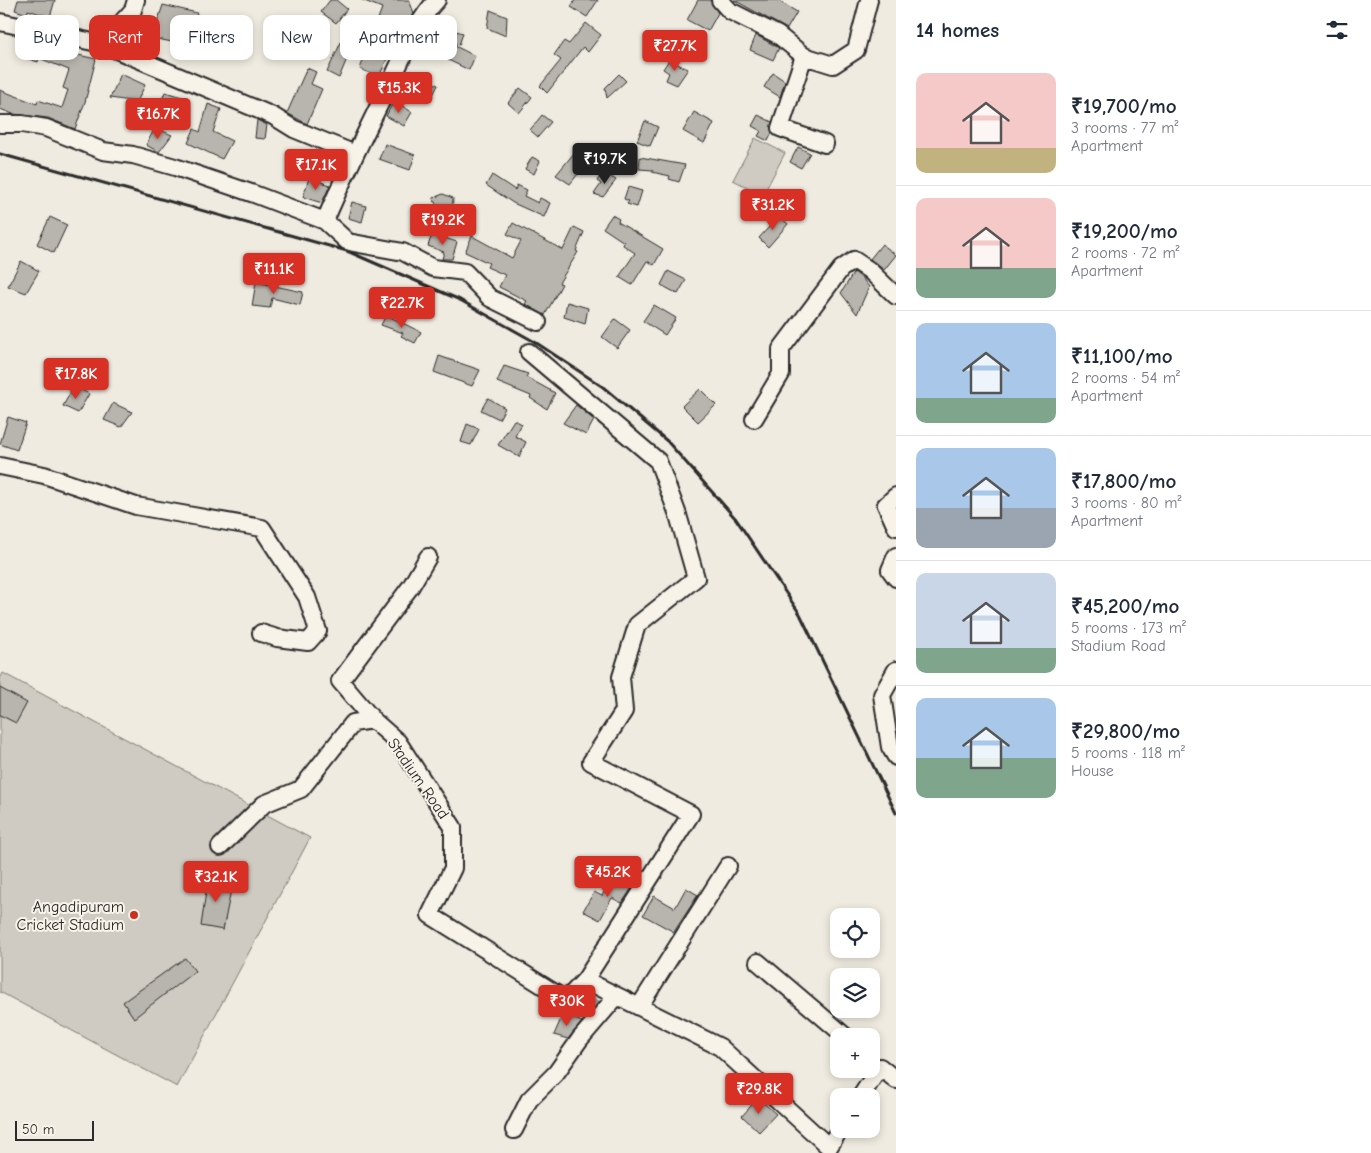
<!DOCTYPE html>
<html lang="en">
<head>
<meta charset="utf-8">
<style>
  body { margin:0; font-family:"Comic Neue",sans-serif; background:#f2f2f3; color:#1f2937; height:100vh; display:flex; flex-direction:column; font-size:19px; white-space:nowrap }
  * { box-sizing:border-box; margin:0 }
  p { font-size:16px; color:#747a83 }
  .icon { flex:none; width:28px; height:28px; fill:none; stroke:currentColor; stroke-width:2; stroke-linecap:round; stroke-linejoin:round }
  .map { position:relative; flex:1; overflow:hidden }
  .panel { display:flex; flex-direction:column; background:#fff; width:475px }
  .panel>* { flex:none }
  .guide { position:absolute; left:15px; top:15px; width:475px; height:45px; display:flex; gap:10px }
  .buttons { position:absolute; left:830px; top:908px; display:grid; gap:10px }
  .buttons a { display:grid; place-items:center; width:50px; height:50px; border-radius:10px; background:#fff; box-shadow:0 2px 8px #0003; font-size:25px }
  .scale { position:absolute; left:15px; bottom:12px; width:79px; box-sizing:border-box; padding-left:5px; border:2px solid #2b2b2b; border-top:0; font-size:14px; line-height:18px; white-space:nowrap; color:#2b2b2b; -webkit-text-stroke:4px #f7f3e8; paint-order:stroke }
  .price { position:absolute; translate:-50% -42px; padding:0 11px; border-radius:5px; background:#d93025; color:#fff; font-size:16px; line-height:32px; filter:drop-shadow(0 1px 2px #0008) }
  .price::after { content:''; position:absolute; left:50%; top:30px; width:15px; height:11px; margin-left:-8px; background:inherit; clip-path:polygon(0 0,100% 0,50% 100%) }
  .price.selected { background:#222; color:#fff }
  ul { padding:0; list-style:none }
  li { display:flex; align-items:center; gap:15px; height:125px; padding:0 20px }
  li+li { border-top:1px solid #e0e1e3 }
  li span { display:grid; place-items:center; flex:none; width:140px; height:100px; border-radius:10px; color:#555 }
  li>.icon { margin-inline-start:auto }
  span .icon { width:60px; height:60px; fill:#fffc; stroke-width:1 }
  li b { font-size:21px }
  h2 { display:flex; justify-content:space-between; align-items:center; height:60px; padding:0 20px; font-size:21px }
  .tag { padding:0 18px; border-radius:10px; background:#fff; box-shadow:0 2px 8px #0003; font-size:18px; line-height:45px }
  .tag.selected { background:#d93025; color:#fff }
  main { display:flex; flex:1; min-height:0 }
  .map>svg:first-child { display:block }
</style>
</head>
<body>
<main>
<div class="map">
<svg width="896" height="1153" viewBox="0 0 896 1153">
  <rect width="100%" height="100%" fill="#efebe0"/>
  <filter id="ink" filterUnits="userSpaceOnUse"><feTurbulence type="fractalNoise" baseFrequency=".02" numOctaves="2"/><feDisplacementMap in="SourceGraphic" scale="10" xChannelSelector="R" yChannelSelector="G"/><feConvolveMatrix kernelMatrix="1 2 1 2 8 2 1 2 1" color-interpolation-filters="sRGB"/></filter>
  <g filter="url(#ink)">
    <!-- garden -->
    <path fill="#cfcbc2" stroke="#7d7b76" d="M755,138L785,153L763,195L733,180Z
      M3,673L310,838L177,1087L0,992V679Z"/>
    <!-- water -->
    <path fill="#a4a29a" stroke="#74726e" d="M584,991L604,1005L593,1021L572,1008Z"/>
    <!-- building -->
    <path fill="#b8b5ae" stroke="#2b2b2b" d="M18,0H55L50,17L28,10L27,14L15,10Z
      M330,0H336L347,9L336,23L321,12Z
      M362,0H409L414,13L393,54L390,52L379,77L360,69L382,8Z
      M575,0H598L587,17L571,7Z
      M698,0H710L718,13L708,31L687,20Z
      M734,0H777L797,12L787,29Z
      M163,5L197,13L187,45L152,38Z
      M490,10L507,17L506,36L487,28Z
      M279,22L292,28L280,54L267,47Z
      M586,23L601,35L588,52L583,47L547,93L540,86L561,60L554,55L564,41L569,44Z
      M452,30L463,33L459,45L445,40Z
      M756,35L779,48L773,60L750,50Z
      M26,38L48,43L65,52L96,59L85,102L75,129L48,118L13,114L0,109V90L37,104L38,100L62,108L68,90L63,88L69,70L39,58L38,62L19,56Z
      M343,38L353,44L339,78L327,72Z
      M455,46L475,56L469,70L448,60Z
      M669,60L688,69L677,85L666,80L669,73L663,69Z
      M307,68L316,72L311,84L322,89L307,124L287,113Z
      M773,73L785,81L780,97L764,87Z
      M121,74L145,85L137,102L110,98Z
      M413,74L438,85L430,101L406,90Z
      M619,74L626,81L607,98L605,88Z
      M520,88L532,97L519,113L508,103Z
      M165,92L189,99L178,116L159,107Z
      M394,101L412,112L404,126L386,116Z
      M208,104L221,109L213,132L232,141L222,159L188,143L194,129L200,132Z
      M694,112L714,123L704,143L683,131Z
      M542,115L551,122L538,137L530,130Z
      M758,115L772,122V133L768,141L758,136L761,131L752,126Z
      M257,120L267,125L265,139L255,138Z
      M645,121L658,127L650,146L637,141Z
      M155,128L172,135L159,152L146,145Z
      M385,144L415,155L410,170L379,159Z
      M579,147L591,158L570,184L556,175Z
      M798,147L810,153L801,168L790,162Z
      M613,154L619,169L607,174L601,160Z
      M532,157L540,161L534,174L525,169Z
      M640,157L685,165L679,182L669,179L670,176L652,172L653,170L639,169Z
      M603,172L616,180L603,197L594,194L601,184L597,181Z
      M492,175L515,190L517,185L527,190L524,196L538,203L540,198L550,203L544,217L513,203L486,185Z
      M309,178L330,185L322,203L303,197Z
      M628,187L642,191L637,207L627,204L629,201L624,199Z
      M443,194L453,198L452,215L440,213L433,198Z
      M352,202L366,206L362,222L348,218Z
      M612,215L619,219L618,222L663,249L654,265L647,261L632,285L619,277L635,253L623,245L624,242L603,228Z
      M779,216L788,224L768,247L759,238Z
      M50,217L67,225L54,253L37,244Z
      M513,223L563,250L574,227L584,232L576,251L578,252L559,283L562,284L545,315L525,304L527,301L499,287L505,275L487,267L489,263L465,252L472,236L512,258L521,241L507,234Z
      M432,234L457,242L452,259H442L444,252L428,246Z
      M882,244L896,255L884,270L870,259Z
      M21,261L39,271L26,293L8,286Z
      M668,271L686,280L678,294L661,285Z
      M854,272L862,278L869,287L857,314L841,293Z
      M256,282L303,292L300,305L272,298L270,308L252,306Z
      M567,302L588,308L585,324L564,317Z
      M654,305L676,318L665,335L643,321Z
      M386,315L421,332L415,343L401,336L403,333L381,325Z
      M615,319L630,330L617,348L602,337Z
      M439,356L480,370L472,386L434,372Z
      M504,366L528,374L526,377L555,393L547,409L530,398L531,396L497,382Z
      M74,386L89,394L78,413L63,406Z
      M700,389L716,405L698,422L682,406Z
      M488,398L505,408L499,419L481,410Z
      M113,403L132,412L121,427L104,420Z
      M576,405L594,420L586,435L563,423Z
      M8,417L26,423L17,450L0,444Z
      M514,420L522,424L515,436L526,442L519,457L498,445Z
      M467,424L479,429L471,445L461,442Z
      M0,688L27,703L16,723L0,715Z
      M612,877L634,885L622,903L612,898L600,920L583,911L594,892L602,896Z
      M208,878L233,880L223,930L201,926Z
      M686,888L698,895L674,932L643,915L654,896L675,908Z
      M185,958L195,971L134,1018L123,1002Z
      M563,1014L582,1022L568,1039L554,1035Z
      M758,1098L776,1114L759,1132L742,1116Z"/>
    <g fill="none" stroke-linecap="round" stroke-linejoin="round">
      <!-- minor casing -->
      <g stroke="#2b2b2b" stroke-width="20">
        <path id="minor" d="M136,0L133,10L102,44L273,116L294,129L355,154
          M720,0L730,11L778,35L804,56L833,65L856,50L869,0
          M0,22L102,44
          M804,56L780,128L825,144
          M0,124H22L46,128L103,151L133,155L175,167L254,194L325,221L348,242L403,252L433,268L465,272L490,298L538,322
          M325,221C346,171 371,122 395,73C407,48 418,19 437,0
          M754,419L781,374V349L841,269L854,260L869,270L896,296
          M0,466L44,475L136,506L262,528L307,597L318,631L308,642L277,638L261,633
          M896,496L886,505L896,527
          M896,556L890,570L896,578
          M896,670L882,695L890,747L896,757
          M373,720L340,681L411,586L428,557
          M220,847L264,804L301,789L353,723L373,720L398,742L453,827V868L430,915L566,1000L585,980L691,814L591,762L624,711L621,677L637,625L696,578L678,515L658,461L529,352
          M758,962L845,1036
          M585,980L720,1047L829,1147L840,1129
          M639,1007L728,866
          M861,1096L880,1067L896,1080
          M514,1130L529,1100L556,1073L580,1039L616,997"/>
      </g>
      <!-- minor -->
      <use href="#minor" stroke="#f7f3e8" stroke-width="16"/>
      <!-- rail -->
      <path stroke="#2b2b2b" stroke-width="3" d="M0,154L347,251L460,300L535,342L603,387L667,441L736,519L800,614L896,813"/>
    </g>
  </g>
  <!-- markers -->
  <circle fill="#c8321e" stroke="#f7f3e8" stroke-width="2" cx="134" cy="915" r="5"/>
  <g text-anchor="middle" stroke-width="4" stroke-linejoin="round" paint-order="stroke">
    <!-- street labels -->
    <g font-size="16" fill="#2b2b2b" stroke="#f7f3e8">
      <text transform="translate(419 778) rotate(55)" y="6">Stadium Road</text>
    </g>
    <!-- poi labels -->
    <g font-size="16" fill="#2b2b2b" stroke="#f7f3e8" text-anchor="end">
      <text x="124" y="912">Angadipuram<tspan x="124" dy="18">Cricket Stadium</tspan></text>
    </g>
  </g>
</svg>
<div class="buttons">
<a><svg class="icon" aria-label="locate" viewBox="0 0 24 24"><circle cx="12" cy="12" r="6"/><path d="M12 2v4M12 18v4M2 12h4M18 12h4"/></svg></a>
<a><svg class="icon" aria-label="layers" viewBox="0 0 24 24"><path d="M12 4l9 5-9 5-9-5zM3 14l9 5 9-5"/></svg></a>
<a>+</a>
<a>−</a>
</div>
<div class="scale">50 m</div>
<b class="price" style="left:675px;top:72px">₹27.7K</b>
<b class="price" style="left:399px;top:114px">₹15.3K</b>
<b class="price" style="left:158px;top:140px">₹16.7K</b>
<b class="price selected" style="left:605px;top:185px">₹19.7K</b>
<b class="price" style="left:316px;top:191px">₹17.1K</b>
<b class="price" style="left:773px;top:231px">₹31.2K</b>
<b class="price" style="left:443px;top:246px">₹19.2K</b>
<b class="price" style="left:274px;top:295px">₹11.1K</b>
<b class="price" style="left:402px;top:329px">₹22.7K</b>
<b class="price" style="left:76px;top:400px">₹17.8K</b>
<b class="price" style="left:608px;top:898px">₹45.2K</b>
<b class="price" style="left:216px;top:903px">₹32.1K</b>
<b class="price" style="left:567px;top:1027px">₹30K</b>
<b class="price" style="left:759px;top:1115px">₹29.8K</b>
<div class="guide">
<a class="tag">Buy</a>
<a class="tag selected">Rent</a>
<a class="tag">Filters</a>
<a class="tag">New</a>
<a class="tag">Apartment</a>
</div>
</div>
<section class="panel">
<h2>14 homes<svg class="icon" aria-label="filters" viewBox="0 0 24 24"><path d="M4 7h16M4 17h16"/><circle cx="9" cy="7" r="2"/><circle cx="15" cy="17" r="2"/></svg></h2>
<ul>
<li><span style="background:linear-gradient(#f6c9c9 75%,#c2b280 0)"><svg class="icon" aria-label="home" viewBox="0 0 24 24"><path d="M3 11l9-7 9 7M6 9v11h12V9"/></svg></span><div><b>₹19,700/mo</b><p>3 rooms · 77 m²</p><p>Apartment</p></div></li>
<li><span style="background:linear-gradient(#f6c9c9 70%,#7fa58c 0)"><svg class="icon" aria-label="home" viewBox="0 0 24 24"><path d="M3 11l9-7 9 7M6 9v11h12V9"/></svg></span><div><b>₹19,200/mo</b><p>2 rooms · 72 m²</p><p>Apartment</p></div></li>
<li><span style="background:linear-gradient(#a9c7e8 75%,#7fa58c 0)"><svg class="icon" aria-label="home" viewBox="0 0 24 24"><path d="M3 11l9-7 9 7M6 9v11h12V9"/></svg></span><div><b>₹11,100/mo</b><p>2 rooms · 54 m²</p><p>Apartment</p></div></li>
<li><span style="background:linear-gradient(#a9c7e8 60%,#9aa5b1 0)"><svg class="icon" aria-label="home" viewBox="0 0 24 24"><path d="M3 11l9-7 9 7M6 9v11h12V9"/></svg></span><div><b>₹17,800/mo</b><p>3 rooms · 80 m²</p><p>Apartment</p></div></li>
<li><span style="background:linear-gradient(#c9d6e8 75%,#7fa58c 0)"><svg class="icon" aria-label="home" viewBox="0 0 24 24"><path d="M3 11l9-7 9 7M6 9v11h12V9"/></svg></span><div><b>₹45,200/mo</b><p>5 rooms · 173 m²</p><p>Stadium Road</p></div></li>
<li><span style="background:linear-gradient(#a9c7e8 60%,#7fa58c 0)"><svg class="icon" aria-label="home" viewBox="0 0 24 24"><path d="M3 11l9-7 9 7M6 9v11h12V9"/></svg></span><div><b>₹29,800/mo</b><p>5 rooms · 118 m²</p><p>House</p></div></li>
</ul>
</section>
</main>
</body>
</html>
